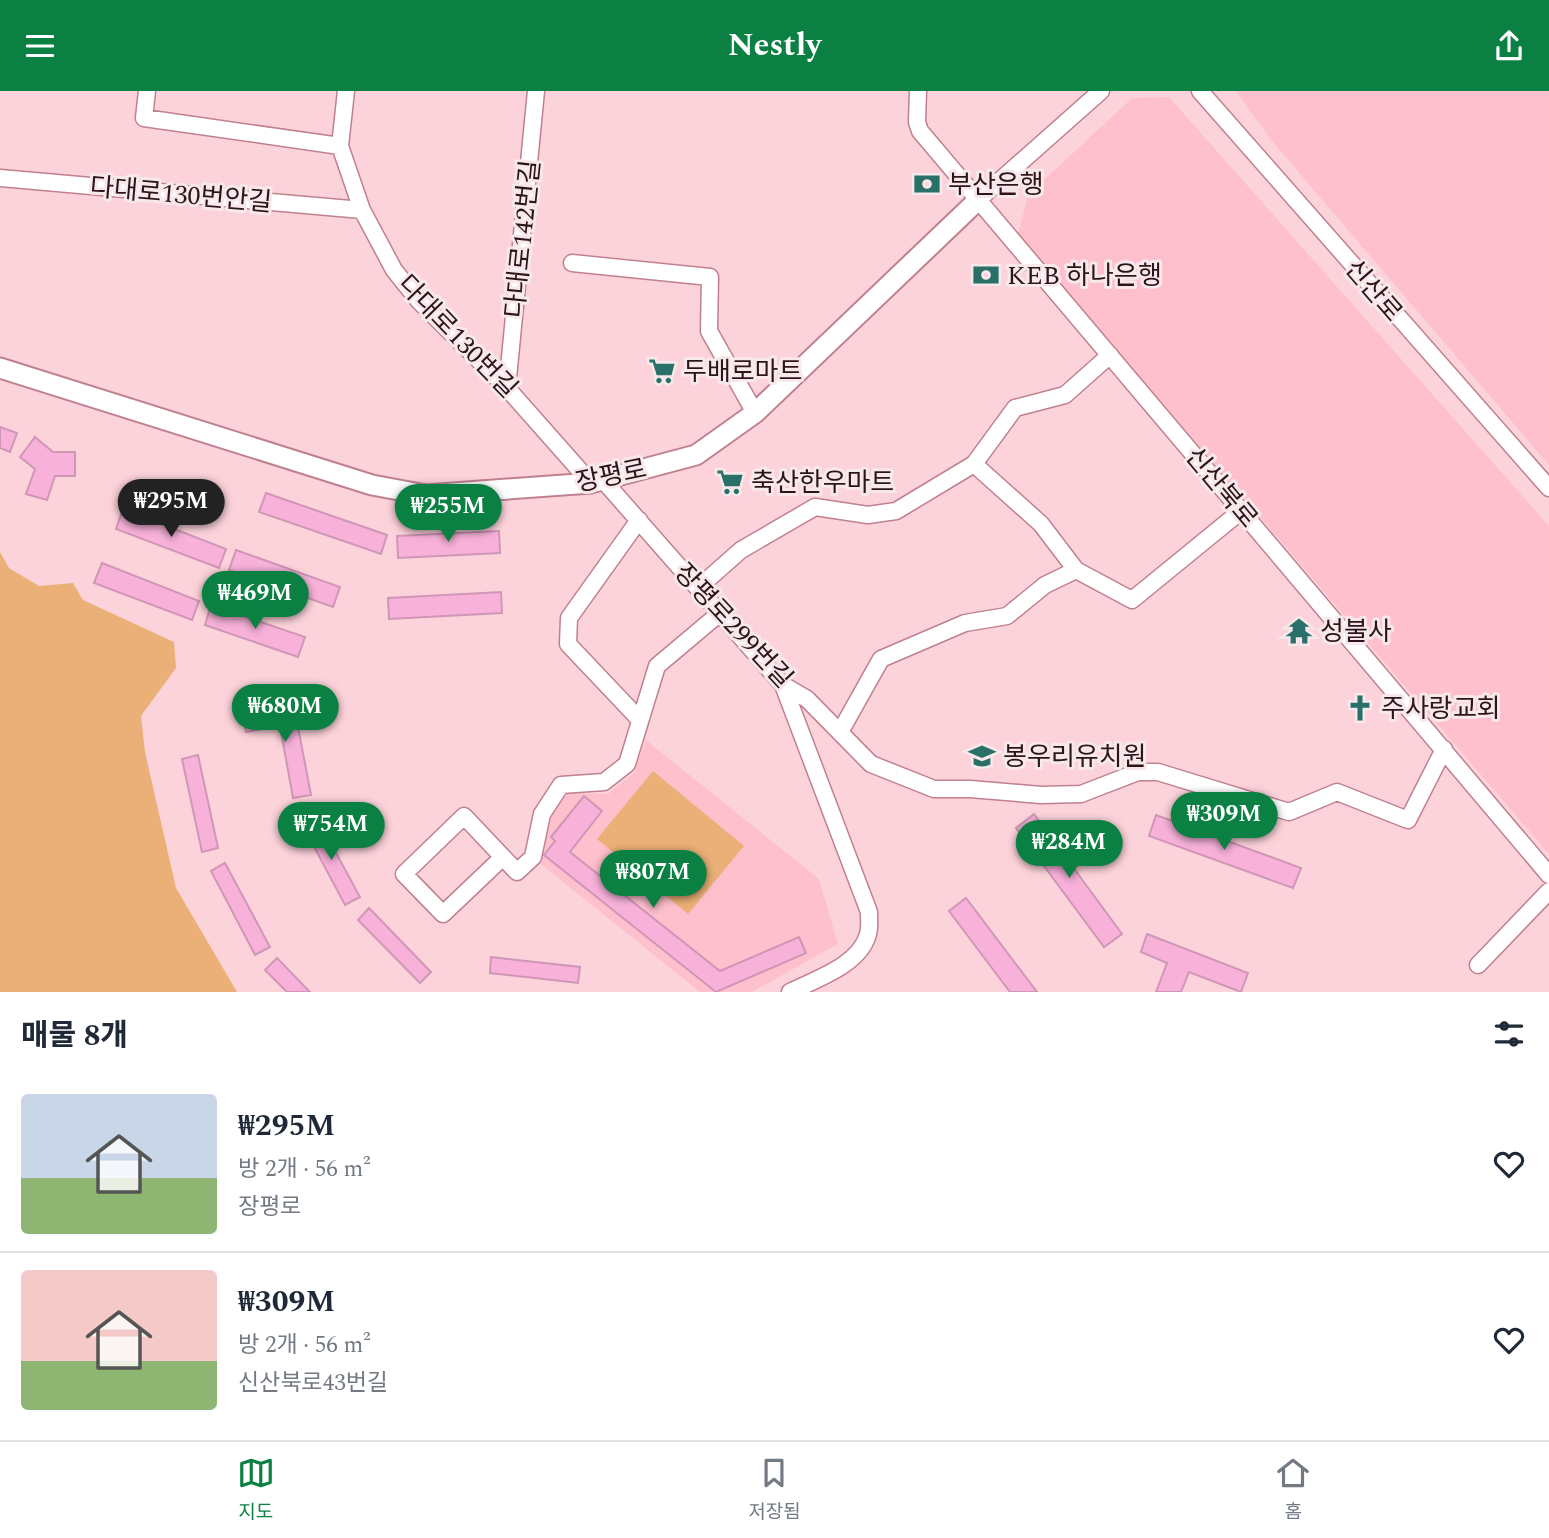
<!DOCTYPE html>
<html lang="ko">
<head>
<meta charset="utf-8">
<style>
  body { margin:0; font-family:Spectral,"Noto Sans KR",serif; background:#f6f6f7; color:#1f2937; height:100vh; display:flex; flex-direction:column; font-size:26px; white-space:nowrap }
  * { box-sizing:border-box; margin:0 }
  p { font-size:23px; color:#747a83 }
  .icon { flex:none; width:38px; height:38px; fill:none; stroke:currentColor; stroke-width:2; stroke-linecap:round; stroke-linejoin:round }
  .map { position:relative; height:901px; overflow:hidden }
  .drawer { display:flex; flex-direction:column; background:#fff; flex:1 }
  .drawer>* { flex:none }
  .price { position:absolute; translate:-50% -60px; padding:0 16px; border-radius:24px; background:#0b8043; color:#fff; font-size:23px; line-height:46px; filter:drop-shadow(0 2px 4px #0008) }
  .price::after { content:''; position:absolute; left:50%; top:42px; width:21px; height:16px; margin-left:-10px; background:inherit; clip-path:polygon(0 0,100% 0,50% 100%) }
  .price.active { background:#222; color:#fff }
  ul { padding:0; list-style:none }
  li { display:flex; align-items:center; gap:21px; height:175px; padding:0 21px }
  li+li { border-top:2px solid #e0e1e3 }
  li span { display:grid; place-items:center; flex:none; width:196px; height:140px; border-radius:7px; color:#555 }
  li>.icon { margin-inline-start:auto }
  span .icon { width:84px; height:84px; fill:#fffc; stroke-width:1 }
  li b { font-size:30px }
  h2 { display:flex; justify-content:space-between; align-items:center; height:84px; padding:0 21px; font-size:30px }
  header { display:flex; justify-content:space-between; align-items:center; height:91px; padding:0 21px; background:#0b8043; color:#fff; font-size:32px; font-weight:700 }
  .tabs { display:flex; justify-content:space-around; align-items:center; height:98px; border-top:2px solid #e0e1e3; background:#fff; font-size:19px; color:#747a83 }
  .tabs a { display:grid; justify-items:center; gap:4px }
  .tabs .active { color:#0b8043 }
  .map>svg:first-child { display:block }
</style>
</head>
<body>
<header><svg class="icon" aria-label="menu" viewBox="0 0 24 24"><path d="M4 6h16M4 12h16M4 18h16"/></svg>Nestly<svg class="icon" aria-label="share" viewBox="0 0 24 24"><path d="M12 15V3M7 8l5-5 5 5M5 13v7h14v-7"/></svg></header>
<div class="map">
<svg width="1549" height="901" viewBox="0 0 1549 901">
  <rect width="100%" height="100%" fill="#fdd3db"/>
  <!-- built -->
  <path fill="#fec0cd" d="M1236,0H1549V374L1271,49Z
    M1169,6L1549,435V763L1018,144L1028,104L1132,7Z
    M646,649L819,788L838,853L752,901H700L541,773L552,725L567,702L608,703L634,682Z"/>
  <!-- green -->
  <path fill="#ebb077" d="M0,461L9,477L39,495L73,492L83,509L174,551L176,577L141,625L145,661L176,797L237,901H0Z
    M653,680L744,755L688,823L597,748Z"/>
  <!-- building -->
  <path fill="#f8b2da" stroke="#d096b6" stroke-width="2" d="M0,336L17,342L10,361L0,357Z
    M35,346L53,361H75V385H55L47,409L26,403L35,378L20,366Z
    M266,402L387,444L381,463L259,421Z
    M123,418L226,458L219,477L116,438Z
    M499,440L500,462L398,467L397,445Z
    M236,459L340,496L333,516L229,479Z
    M102,472L199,510L192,529L94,492Z
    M501,501L502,522L389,528L388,507Z
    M211,514L305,546L298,566L205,534Z
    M294,615L311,704L293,707L280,635L246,641L243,625Z
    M198,664L218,757L202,761L182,668Z
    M584,705L602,720L570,761L720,880L799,846L806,862L716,901L544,764L555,750L551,746Z
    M1034,723L1122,843L1104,856L1016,737Z
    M1156,724L1301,777L1293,797L1149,745Z
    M317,727L360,806L345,814L303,735Z
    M225,772L270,856L255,864L211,780Z
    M966,807L1037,901H1010L949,820Z
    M369,817L431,881L420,892L358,829Z
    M1147,843L1248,882L1241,901L1189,881L1181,901H1156L1167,872L1141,861Z
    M491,866L580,876L578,892L490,882Z
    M277,867L310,901H287L265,879Z"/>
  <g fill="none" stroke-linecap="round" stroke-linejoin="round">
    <!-- minor casing -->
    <g stroke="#c0808f" stroke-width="19">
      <path id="minor" d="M147,0L144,27L340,55
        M346,0L340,55L362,119L394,179L419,210L507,297L591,392
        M918,0L917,31L920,40L1549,784
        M1200,0L1549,397
        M0,87L362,119
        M978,109L1101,0
        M572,172L710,186L709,240L755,322
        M507,297L536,0
        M974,373L1041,433L1076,479L1132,509L1241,420
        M603,389L783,594L807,608L871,673L934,698H970L1041,704L1081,703L1138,681H1158L1289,721L1337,701L1408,729L1444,658
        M639,429L569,527L568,553L640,629
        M698,497L741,459L815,416L868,424L896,420L974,373L1015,317L1065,304L1110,264
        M783,594L869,821C869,828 870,837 868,843C860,874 816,888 790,901
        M840,641L881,568L965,532L1007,525L1045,494L1076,479
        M503,766L443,823L404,783L464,725L517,781L533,766L542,723L561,694L604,691L627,673L657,575L720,522
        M1478,874L1549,800"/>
    </g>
    <!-- major casing -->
    <g stroke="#c0808f" stroke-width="23">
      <path id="major" d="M0,277L372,394L426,404L591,392L696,364L755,322L978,109"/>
    </g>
    <!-- minor -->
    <use href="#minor" stroke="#fff" stroke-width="16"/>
    <!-- major -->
    <use href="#major" stroke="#fff" stroke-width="19"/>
  </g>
  <!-- icons -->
  <defs>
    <g id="bank-bare" transform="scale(2.1)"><path d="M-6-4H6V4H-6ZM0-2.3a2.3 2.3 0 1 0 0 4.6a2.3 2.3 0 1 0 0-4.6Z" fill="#297068" stroke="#f7e8eb" stroke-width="2.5" paint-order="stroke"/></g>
    <g id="supermarket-bare" transform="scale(2.1)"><path d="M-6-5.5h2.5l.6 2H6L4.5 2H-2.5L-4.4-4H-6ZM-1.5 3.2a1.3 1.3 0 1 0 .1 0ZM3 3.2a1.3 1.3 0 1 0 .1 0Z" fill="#297068" stroke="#f7e8eb" stroke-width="2.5" paint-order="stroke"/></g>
    <g id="temple-bare" transform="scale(2.1)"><path d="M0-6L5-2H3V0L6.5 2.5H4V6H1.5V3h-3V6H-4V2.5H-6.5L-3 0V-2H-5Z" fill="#297068" stroke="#f7e8eb" stroke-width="2.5" paint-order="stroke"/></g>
    <g id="church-bare" transform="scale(2.1)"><path d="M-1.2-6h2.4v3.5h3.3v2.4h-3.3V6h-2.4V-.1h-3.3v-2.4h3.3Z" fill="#297068" stroke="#f7e8eb" stroke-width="2.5" paint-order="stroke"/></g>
    <g id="school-bare" transform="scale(2.1)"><path d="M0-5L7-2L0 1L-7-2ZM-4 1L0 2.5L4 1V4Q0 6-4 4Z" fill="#297068" stroke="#f7e8eb" stroke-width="2.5" paint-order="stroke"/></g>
  </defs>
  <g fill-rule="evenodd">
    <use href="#bank-bare" x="927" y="93"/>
    <use href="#bank-bare" x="986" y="184"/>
    <use href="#supermarket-bare" x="662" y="280"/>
    <use href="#supermarket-bare" x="730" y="391"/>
    <use href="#temple-bare" x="1299" y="540"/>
    <use href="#church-bare" x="1360" y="617"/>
    <use href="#school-bare" x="982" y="665"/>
  </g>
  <g text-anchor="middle" stroke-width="6" stroke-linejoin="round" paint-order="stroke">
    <!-- poi labels -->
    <g font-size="26" fill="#2c141a" stroke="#f7e8eb" text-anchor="start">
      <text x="948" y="102">부산은행</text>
      <text x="1007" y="193">KEB 하나은행</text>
      <text x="683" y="289">두배로마트</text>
      <text x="751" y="400">축산한우마트</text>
      <text x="1320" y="549">성불사</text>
      <text x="1381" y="626">주사랑교회</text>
      <text x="1003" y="674">봉우리유치원</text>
    </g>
    <!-- street labels -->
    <g font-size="26" fill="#2c141a" stroke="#f7e8eb">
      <text transform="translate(181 103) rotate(5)" y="9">다대로130번안길</text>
      <text transform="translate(522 148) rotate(-84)" y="9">다대로142번길</text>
      <text transform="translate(1374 199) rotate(49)" y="9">신산로</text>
      <text transform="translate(458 245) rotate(46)" y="9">다대로130번길</text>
      <text transform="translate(611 384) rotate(-12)" y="9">장평로</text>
      <text transform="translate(1222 396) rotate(50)" y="9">신산북로</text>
      <text transform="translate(734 534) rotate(47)" y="9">장평로299번길</text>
    </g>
  </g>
</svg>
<b class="price active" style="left:171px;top:448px">₩295M</b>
<b class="price" style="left:448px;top:453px">₩255M</b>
<b class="price" style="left:255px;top:540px">₩469M</b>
<b class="price" style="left:285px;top:653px">₩680M</b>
<b class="price" style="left:1224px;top:761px">₩309M</b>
<b class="price" style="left:331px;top:771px">₩754M</b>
<b class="price" style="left:1069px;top:789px">₩284M</b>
<b class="price" style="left:653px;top:819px">₩807M</b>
</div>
<section class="drawer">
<h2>매물 8개<svg class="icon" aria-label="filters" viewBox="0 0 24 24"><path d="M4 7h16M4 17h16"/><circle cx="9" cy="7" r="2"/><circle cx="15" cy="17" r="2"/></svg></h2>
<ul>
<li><span style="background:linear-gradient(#c9d6e8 60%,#8fb573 0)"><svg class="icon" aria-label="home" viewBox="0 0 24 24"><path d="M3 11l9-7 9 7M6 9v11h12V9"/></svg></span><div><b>₩295M</b><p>방 2개 · 56 m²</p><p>장평로</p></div><svg class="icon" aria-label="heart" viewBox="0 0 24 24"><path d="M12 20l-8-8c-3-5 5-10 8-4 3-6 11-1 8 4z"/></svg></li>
<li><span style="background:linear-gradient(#f6c9c9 65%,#8fb573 0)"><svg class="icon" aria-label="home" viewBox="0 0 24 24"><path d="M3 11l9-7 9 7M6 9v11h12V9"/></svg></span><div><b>₩309M</b><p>방 2개 · 56 m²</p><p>신산북로43번길</p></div><svg class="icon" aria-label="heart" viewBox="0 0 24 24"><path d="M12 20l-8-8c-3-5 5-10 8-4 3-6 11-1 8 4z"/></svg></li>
</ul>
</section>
<nav class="tabs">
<a class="active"><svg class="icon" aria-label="map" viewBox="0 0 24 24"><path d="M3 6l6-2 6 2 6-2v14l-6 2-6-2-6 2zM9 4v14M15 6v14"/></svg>지도</a>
<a><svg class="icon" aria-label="saved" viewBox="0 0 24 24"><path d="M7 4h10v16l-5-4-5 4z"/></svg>저장됨</a>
<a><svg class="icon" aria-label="home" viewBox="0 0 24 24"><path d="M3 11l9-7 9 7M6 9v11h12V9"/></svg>홈</a>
</nav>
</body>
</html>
